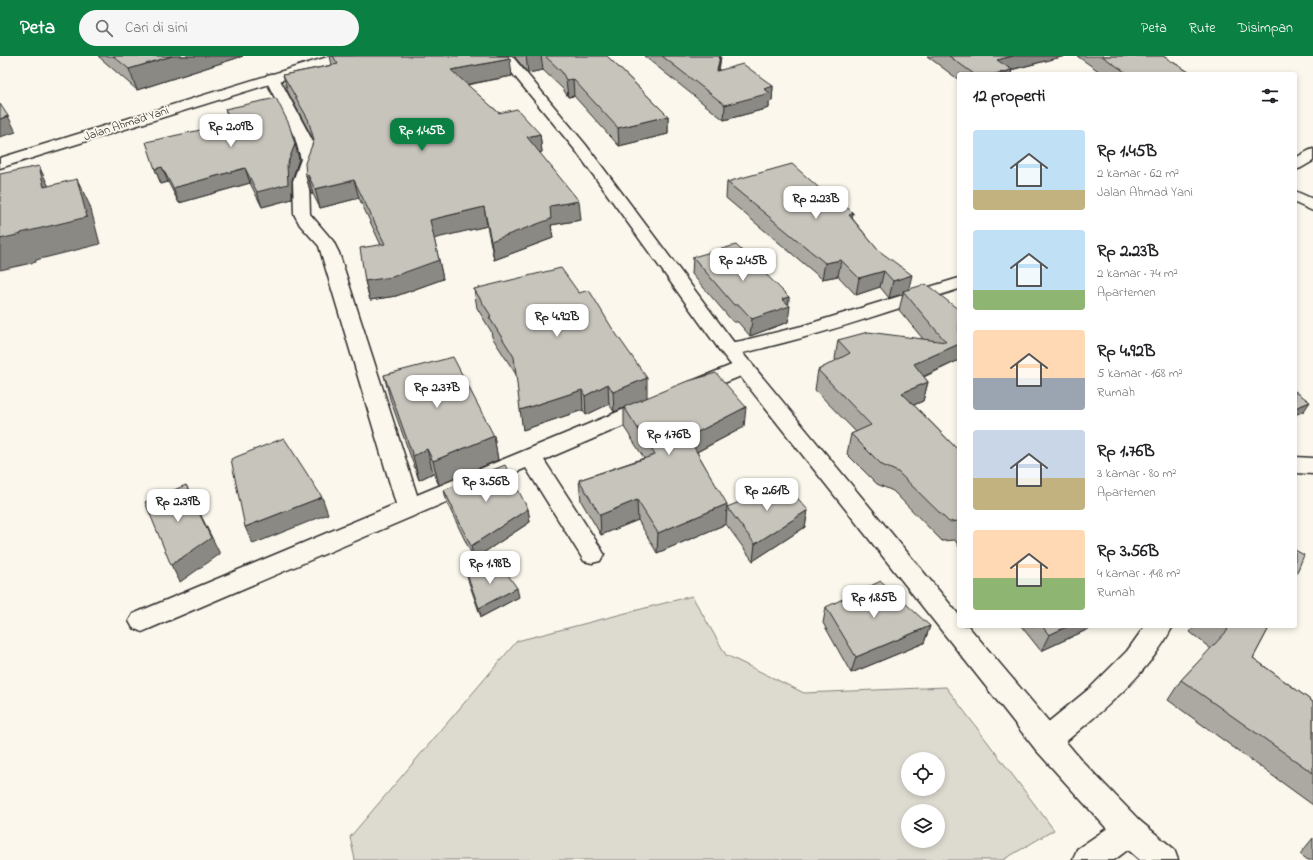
<!DOCTYPE html>
<html lang="id">
<head>
<meta charset="utf-8">
<style>
  body { margin:0; font-family:"Indie Flower",sans-serif; background:#f6f6f6; color:#202124; height:100vh; display:flex; flex-direction:column; font-size:15px; white-space:nowrap }
  * { box-sizing:border-box; margin:0 }
  p { font-size:13px; color:#757577 }
  .icon { flex:none; width:22px; height:22px; fill:none; stroke:currentColor; stroke-width:2; stroke-linecap:round; stroke-linejoin:round }
  .map { position:relative; flex:1; overflow:hidden }
  .sheet { position:absolute; left:957px; top:16px; width:340px; height:556px; display:flex; flex-direction:column; background:#fff; border-radius:4px; box-shadow:0 2px 6px #0003 }
  .sheet>* { flex:none }
  .fabs { position:absolute; left:901px; top:696px; display:grid; gap:8px }
  .fabs a { display:grid; place-items:center; width:44px; height:44px; border-radius:50%; background:#fff; box-shadow:0 2px 6px #0003; font-size:20px }
  .price { position:absolute; translate:-50% -34px; padding:0 9px; border-radius:8px; background:#fff; color:#222; font-size:13px; line-height:26px; filter:drop-shadow(0 1px 2px #0008) }
  .price::after { content:''; position:absolute; left:50%; top:24px; width:12px; height:9px; margin-left:-6px; background:inherit; clip-path:polygon(0 0,100% 0,50% 100%) }
  .price.on { background:#0b8043; color:#fff }
  ul { padding:0; list-style:none }
  li { display:flex; align-items:center; gap:12px; height:100px; padding:0 16px }
  li span { display:grid; place-items:center; flex:none; width:112px; height:80px; border-radius:4px; color:#555 }
  li>.icon { margin-inline-start:auto }
  span .icon { width:48px; height:48px; fill:#fffc; stroke-width:1 }
  li b { font-size:17px }
  h2 { display:flex; justify-content:space-between; align-items:center; height:48px; padding:0 16px; font-size:17px }
  header { display:flex; align-items:center; gap:24px; box-sizing:border-box; height:56px; padding:0 20px; background:#0b8043; color:#fff }
  header strong { font-size:19px }
  nav { display:flex; gap:22px; margin-inline-start:auto; font-size:14px }
  .search { width:280px; height:36px; background:#f6f6f6; display:flex; align-items:center; gap:10px; box-sizing:border-box; padding:0 14px; border-radius:22px; color:#757577; font-size:15px }
  .map>svg:first-child { display:block }
</style>
</head>
<body>
<header>
<strong>Peta</strong>
<div class="search"><svg class="icon" aria-label="search" viewBox="0 0 24 24"><circle cx="10" cy="10" r="6"/><path d="M15 15l6 6"/></svg>Cari di sini</div>
<nav><a>Peta</a><a>Rute</a><a>Disimpan</a></nav>
</header>
<div class="map">
<svg width="1313" height="804" viewBox="0 0 1313 804">
  <rect width="100%" height="100%" fill="#fbf7ec"/>
  <filter id="ink" filterUnits="userSpaceOnUse"><feTurbulence type="fractalNoise" baseFrequency=".025" numOctaves="2"/><feDisplacementMap in="SourceGraphic" scale="8" xChannelSelector="R" yChannelSelector="G"/><feConvolveMatrix kernelMatrix="1 2 1 2 8 2 1 2 1" color-interpolation-filters="sRGB"/></filter>
  <g filter="url(#ink)">
    <!-- green -->
    <path fill="#dddad0" stroke="#84827e" fill-rule="evenodd" d="M692,540L726,599L804,637L946,631L1054,774L1003,804H355L350,781L517,585ZM908,703H938V733H908ZM908,755H938V785H908Z"/>
    <g fill="none" stroke-linecap="round" stroke-linejoin="round">
      <!-- minor casing -->
      <g stroke="#2b2b2b" stroke-width="3">
        <path id="minor" d="M272,18L277,19L279,22L311,82L317,103L309,125L310,158L333,185L339,197L417,439L644,345L651,343L658,345L661,350L658,355L544,404L600,491L604,498L600,505L592,507L584,505L526,412L151,572L142,576L133,572L129,565L133,558L396,448L321,197L319,190L300,169L294,158L293,125L301,103L295,82L265,22L267,19Z
          M1313,93V105L1301,112L1295,114V102L1308,95Z
          M1295,135L1313,143V155L1295,147Z
          M959,222V233C898,252 837,274 775,289C758,293 738,301 721,296L718,292L721,288L741,285L802,270Z
          M744,304L751,306L754,311L751,316L692,340L685,338L682,333L685,328Z
          M1295,401L1313,402V418L1295,417Z
          M1145,570H1173C1147,621 1098,658 1056,694L1046,698L1036,694L1032,685L1036,676L1090,632L1127,595Z
          M1129,760L1140,765L1144,775L1140,785L1114,804H1073L1077,793L1118,765Z"/>
      </g>
      <!-- tertiary casing -->
      <g stroke="#2b2b2b" stroke-width="3">
        <path id="tertiary" d="M498,0H512L586,89L735,288L959,559V570H968L1083,706L1140,765L1174,793L1178,804H1140L1118,785L1036,694L721,296L576,95Z"/>
      </g>
      <!-- primary casing -->
      <g stroke="#2b2b2b" stroke-width="3">
        <path id="primary" d="M331,0H352L350,3L0,112V102Z"/>
      </g>
      <!-- minor -->
      <use href="#minor" fill="#fbf7ec" fill-rule="evenodd"/>
      <!-- tertiary -->
      <use href="#tertiary" fill="#fbf7ec" fill-rule="evenodd"/>
      <!-- primary -->
      <use href="#primary" fill="#fbf7ec" fill-rule="evenodd"/>
    </g>
    <!-- wall -->
    <path fill="#aba9a2" stroke="#2b2b2b" d="M98,0H243L137,34Z
      M330,0H508L512,20L467,29L499,57L540,78L542,96L539,97L581,164L551,169L553,182L494,204L487,170L434,182L443,223L396,240L370,244L365,225L381,189L359,142L320,152L313,138H311L306,120L313,85L312,81L288,36L283,19L332,9Z
      M514,0H607L668,60V78L619,90L574,40L568,41L563,33L543,14L528,17Z
      M644,0H721L719,15L773,30L772,45L769,46V52L724,64Z
      M927,0H1065L1011,14H1012L1011,18H959V24Z
      M1077,0H1163L1192,18H1103Z
      M225,53L299,103L292,124V143L262,151L250,127L179,147L168,126L161,128L155,113L230,68Z
      M727,126L827,139L853,157L852,162L909,233L959,304L924,321L928,326L923,345L914,349L959,395V491L955,484L942,485L893,435L877,428L847,398L851,378L856,376L815,334L818,314L836,305L835,303L838,284L923,283L899,254L903,238L889,242L880,231L856,239L838,220L822,223L726,142Z
      M693,201L789,241L788,266L750,280L738,266H733L692,218Z
      M474,233L647,341L744,371L697,396L727,451L808,454L805,471L753,505L726,468L657,497L638,464L601,479L581,445L579,424L644,402L624,371V352L614,356L609,348L586,359L583,354L523,374L517,320L492,281L491,275L477,252Z
      M384,319L494,380L498,404L439,429L433,417L419,424L390,343Z
      M444,434L528,453L530,466L474,503L447,447Z
      M467,519L519,541L481,561L469,527Z
      M826,551L930,570L924,587L851,617L823,567Z
      M1021,570H1095L1041,595Z
      M1195,570H1270L1253,602L1313,646V749L1168,644L1181,624L1211,593L1190,576Z
      M1313,782V804H1308L1300,798Z"/>
    <!-- shaded-wall -->
    <path fill="#8b8984" stroke="#2b2b2b" d="M172,0H243L137,34L129,13Z
      M526,0H541L543,14L528,17Z
      M720,0H721L716,30L717,15Z
      M1013,0H1065L994,18L1012,14L1011,18H994L997,4Z
      M510,3L512,20L453,31L451,14Z
      M573,23L574,40L568,41L566,24Z
      M773,30L772,45L769,46V52L724,64L725,49L764,33Z
      M8,60L16,76L0,81V63Z
      M668,60V78L619,90L618,72Z
      M540,78L542,96L529,100L527,81Z
      M295,88L299,103L292,124V143L262,151L257,136L287,109Z
      M39,110L52,137L44,131Z
      M162,111L168,126L161,128L155,113Z
      M245,112L250,127L179,147L173,132Z
      M308,119L313,138H311L306,120Z
      M77,123L90,150L100,188L36,204V206L0,214V183Z
      M354,124L359,142L320,152L315,133Z
      M579,145L581,164L551,169L553,182L494,204L491,185L550,150Z
      M484,151L487,170L433,183L430,164Z
      M853,157L850,174L849,159Z
      M439,204L443,223L396,240L370,244L365,225Z
      M841,204L838,220L822,223L825,207Z
      M884,215L880,231L856,239L859,222Z
      M912,219L908,236L903,235V238L889,242L893,225Z
      M789,241L788,250H790L788,266L750,280L752,263L782,243Z
      M959,288V304L909,327L914,308Z
      M647,322V342L614,356L613,336Z
      M928,326L923,345L897,356L902,337Z
      M608,328L609,348L586,359L585,340Z
      M582,334L583,354L523,374L520,354Z
      M1310,346L1304,355L1295,359V352Z
      M746,351L744,371L687,401L688,381Z
      M494,380L498,404L439,429L433,405Z
      M427,393L433,417L419,424L413,400Z
      M186,429L220,498L180,526L171,509Z
      M322,441L328,458L253,488L245,471Z
      M637,444L638,464L601,479L600,459Z
      M727,448L726,468L657,497L658,477Z
      M528,453L530,466L474,503L471,490Z
      M808,454L805,471L753,505L755,488Z
      M517,532L519,541L481,561L479,552Z
      M930,570L924,587L851,617L856,601Z
      M1068,570H1095L1041,595L1049,579Z"/>
    <!-- building -->
    <path fill="#c7c4bc" stroke="#2b2b2b" d="M113,0H172L129,13Z
      M333,0H508L510,3L451,14L499,57L517,53L540,78L527,81L579,145L550,150L551,163L491,185L484,151L430,164L439,204L392,221L365,225L360,192L385,188L354,124L315,133L308,119L306,120L305,107L314,84L308,63L283,19L338,8Z
      M545,0H607L668,60L618,72L573,23L566,24L562,16Z
      M662,0H720L717,15L743,8L773,30L764,33L770,37L725,49Z
      M949,0H1013L997,4L1012,14L994,18H974Z
      M1102,0H1163L1192,18H1128Z
      M276,42L289,68L295,88L287,109L288,128L257,136L245,112L173,132L162,111L155,113L146,86L232,67L225,53Z
      M0,48L8,60L0,63Z
      M792,108L827,139L833,138L853,157L849,159L878,194L912,219L893,225L884,215L859,222L841,204L825,207L727,126Z
      M39,110L44,131L77,123L87,161L21,177V178L0,183V118Z
      M736,189L789,241L782,243L790,250L752,263L739,249H734L693,201Z
      M561,212L579,237L589,234L612,272L647,322L613,336L608,328L585,340L582,334L520,354L514,301L489,261L491,260L474,233Z
      M926,228L959,254V288L914,308L928,326L902,337L959,395V465L949,466L898,416L882,409L851,378L871,369L818,314L850,297L838,284L868,276L946,286L903,235Z
      M453,301L494,380L433,405L427,393L413,400L384,319Z
      M716,317L746,351L688,381L727,448L658,477L637,444L600,459L579,424L655,399L624,351L685,326Z
      M1295,335L1310,346L1295,352Z
      M284,382L322,441L245,471L231,403Z
      M505,409L528,453L471,490L444,434Z
      M785,428L808,454L755,488L727,451Z
      M186,429L211,482L171,509L145,446Z
      M1295,494L1304,499L1295,521Z
      M501,509L517,532L479,552L467,518Z
      M881,525L930,570L856,601L826,551Z
      M1042,570H1068L1049,579Z
      M1223,570H1270L1253,602L1313,646V717L1181,624L1228,574Z"/>
  </g>
  <g text-anchor="middle" stroke-width="3.5" stroke-linejoin="round" paint-order="stroke">
    <!-- far-street labels -->
    <g font-size="12" fill="#2b2b2b" stroke="#fbf7ec">
      <text transform="translate(126 67) rotate(-18)" y="4">Jalan Ahmad Yani</text>
    </g>
  </g>
</svg>
<div class="fabs">
<a><svg class="icon" aria-label="locate" viewBox="0 0 24 24"><circle cx="12" cy="12" r="6"/><path d="M12 2v4M12 18v4M2 12h4M18 12h4"/></svg></a>
<a><svg class="icon" aria-label="layers" viewBox="0 0 24 24"><path d="M12 4l9 5-9 5-9-5zM3 14l9 5 9-5"/></svg></a>
</div>
<b class="price" style="left:231px;top:92px">Rp 2.09B</b>
<b class="price on" style="left:422px;top:96px">Rp 1.45B</b>
<b class="price" style="left:816px;top:164px">Rp 2.23B</b>
<b class="price" style="left:743px;top:226px">Rp 2.45B</b>
<b class="price" style="left:557px;top:282px">Rp 4.92B</b>
<b class="price" style="left:437px;top:353px">Rp 2.37B</b>
<b class="price" style="left:669px;top:400px">Rp 1.76B</b>
<b class="price" style="left:486px;top:447px">Rp 3.56B</b>
<b class="price" style="left:767px;top:456px">Rp 2.61B</b>
<b class="price" style="left:178px;top:467px">Rp 2.39B</b>
<b class="price" style="left:490px;top:529px">Rp 1.98B</b>
<b class="price" style="left:874px;top:563px">Rp 1.85B</b>
<section class="sheet">
<h2>12 properti<svg class="icon" aria-label="filters" viewBox="0 0 24 24"><path d="M4 7h16M4 17h16"/><circle cx="9" cy="7" r="2"/><circle cx="15" cy="17" r="2"/></svg></h2>
<ul>
<li><span style="background:linear-gradient(#bfe0f5 75%,#c2b280 0)"><svg class="icon" aria-label="home" viewBox="0 0 24 24"><path d="M3 11l9-7 9 7M6 9v11h12V9"/></svg></span><div><b>Rp 1.45B</b><p>2 kamar · 62 m²</p><p>Jalan Ahmad Yani</p></div></li>
<li><span style="background:linear-gradient(#bfe0f5 75%,#8fb573 0)"><svg class="icon" aria-label="home" viewBox="0 0 24 24"><path d="M3 11l9-7 9 7M6 9v11h12V9"/></svg></span><div><b>Rp 2.23B</b><p>2 kamar · 74 m²</p><p>Apartemen</p></div></li>
<li><span style="background:linear-gradient(#ffd9b3 60%,#9aa5b1 0)"><svg class="icon" aria-label="home" viewBox="0 0 24 24"><path d="M3 11l9-7 9 7M6 9v11h12V9"/></svg></span><div><b>Rp 4.92B</b><p>5 kamar · 168 m²</p><p>Rumah</p></div></li>
<li><span style="background:linear-gradient(#c9d6e8 60%,#c2b280 0)"><svg class="icon" aria-label="home" viewBox="0 0 24 24"><path d="M3 11l9-7 9 7M6 9v11h12V9"/></svg></span><div><b>Rp 1.76B</b><p>3 kamar · 80 m²</p><p>Apartemen</p></div></li>
<li><span style="background:linear-gradient(#ffd9b3 60%,#8fb573 0)"><svg class="icon" aria-label="home" viewBox="0 0 24 24"><path d="M3 11l9-7 9 7M6 9v11h12V9"/></svg></span><div><b>Rp 3.56B</b><p>4 kamar · 148 m²</p><p>Rumah</p></div></li>
</ul>
</section>
</div>
</body>
</html>
